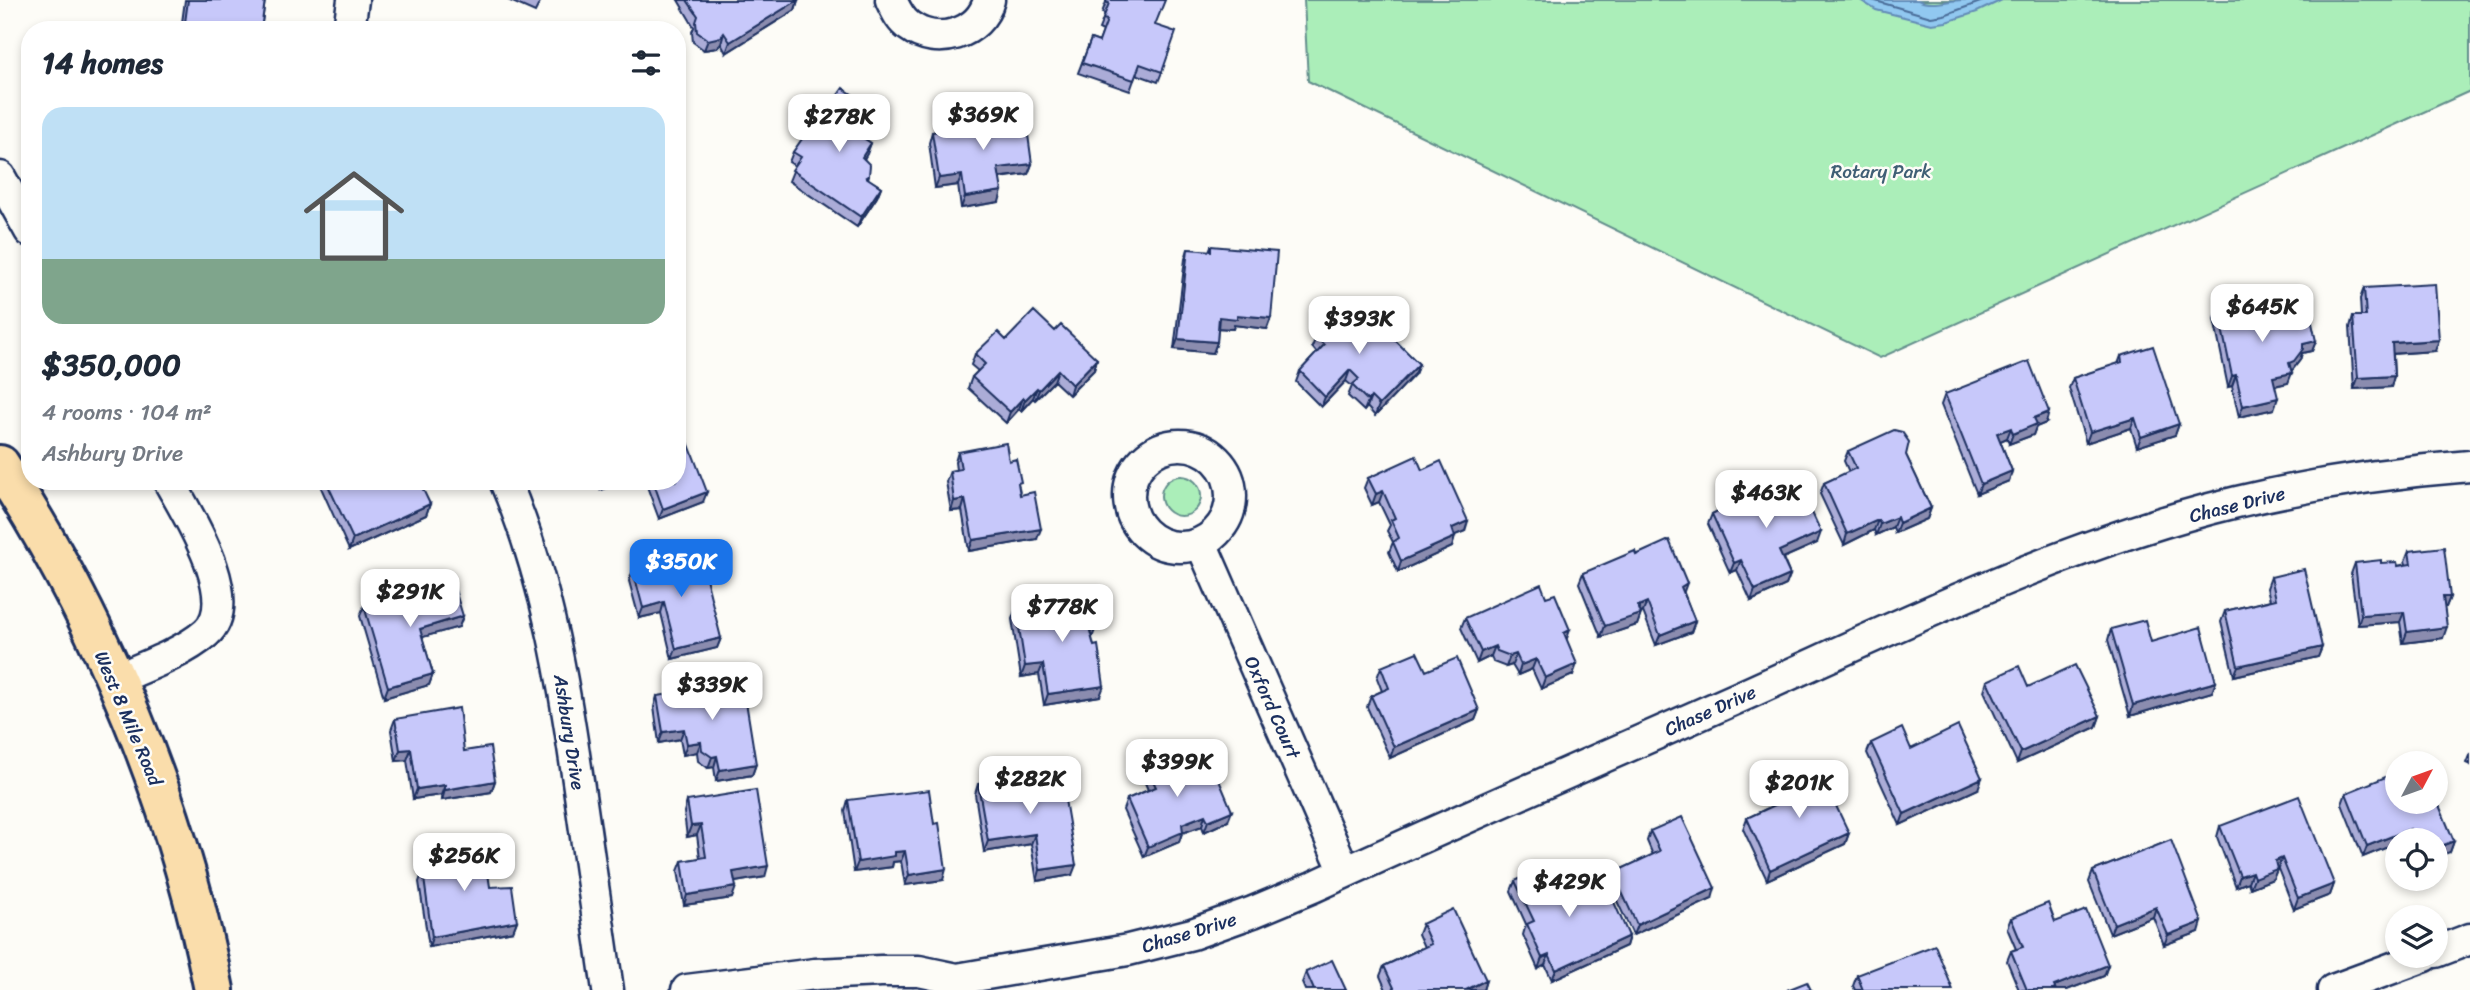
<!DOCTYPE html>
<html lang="en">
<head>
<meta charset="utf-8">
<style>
  body { margin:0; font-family:Sriracha,sans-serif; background:#f2f2f3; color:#1f2937; height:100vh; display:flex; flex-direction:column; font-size:26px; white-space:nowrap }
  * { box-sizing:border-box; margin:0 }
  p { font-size:23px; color:#747a83 }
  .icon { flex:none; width:38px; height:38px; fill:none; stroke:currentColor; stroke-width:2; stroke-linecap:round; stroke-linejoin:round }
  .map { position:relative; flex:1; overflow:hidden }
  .side { position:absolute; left:21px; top:21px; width:665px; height:469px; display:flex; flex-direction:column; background:#fff; border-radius:28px; box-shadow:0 4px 10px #0003 }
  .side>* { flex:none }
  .needle { width:46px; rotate:49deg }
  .buttons { position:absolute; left:2385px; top:751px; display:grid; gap:14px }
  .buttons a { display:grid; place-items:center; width:63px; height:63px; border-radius:50%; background:#fff; box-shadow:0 4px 10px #0003; font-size:35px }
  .price { position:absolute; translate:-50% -60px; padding:0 16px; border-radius:14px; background:#fff; color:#222; font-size:23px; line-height:46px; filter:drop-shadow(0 2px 4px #0008) }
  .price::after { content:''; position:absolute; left:50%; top:42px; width:21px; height:16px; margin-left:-10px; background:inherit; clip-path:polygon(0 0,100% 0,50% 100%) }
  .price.active { background:#1a73e8; color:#fff }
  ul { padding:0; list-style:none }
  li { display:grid; align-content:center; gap:14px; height:371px; padding:0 21px }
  li span { display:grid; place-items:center; height:217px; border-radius:21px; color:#555 }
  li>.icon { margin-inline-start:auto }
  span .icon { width:126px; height:126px; fill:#fffc; stroke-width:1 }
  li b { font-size:30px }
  h2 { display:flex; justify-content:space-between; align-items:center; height:84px; padding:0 21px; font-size:30px }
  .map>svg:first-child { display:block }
</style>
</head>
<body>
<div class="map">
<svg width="2470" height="990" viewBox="0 0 2470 990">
  <rect width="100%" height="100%" fill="#fdfcf7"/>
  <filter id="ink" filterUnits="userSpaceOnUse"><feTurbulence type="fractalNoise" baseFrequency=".0143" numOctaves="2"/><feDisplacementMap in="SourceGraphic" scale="14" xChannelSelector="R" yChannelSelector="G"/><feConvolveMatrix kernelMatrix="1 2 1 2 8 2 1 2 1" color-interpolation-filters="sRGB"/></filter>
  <g filter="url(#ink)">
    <!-- green -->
    <path fill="#abeeb9" stroke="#638e8c" stroke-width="2" d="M1304,0H2470V91L1880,358L1308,81Z
      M1161 496a20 20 0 1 1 40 0a20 20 0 1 1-40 0Z"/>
    <!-- water -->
    <path fill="#91c8f0" stroke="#628bb6" stroke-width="2" d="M1860,0H1918C1931,7 1948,0 1962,0C1975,0 1989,0 2002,0L1977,12L1946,22L1932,24L1876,10Z"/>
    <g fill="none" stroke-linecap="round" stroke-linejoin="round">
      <!-- shore -->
      <path stroke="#4a6c98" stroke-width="2" d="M1872,0L1931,17L1944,15L1986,0"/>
      <!-- minor casing -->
      <g stroke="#1b2f5e" stroke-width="35">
        <path id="minor" d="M891,0C896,10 900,20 909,26C937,47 980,34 989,0
          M349,30L353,0
          M0,177L30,231
          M1129 496a51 51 0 1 1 102 0a51 51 0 1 1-102 0Z
          M505,481C548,581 565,688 580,795C589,860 599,925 608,990
          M1201,543L1345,872
          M116,679C144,667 183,653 206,633C243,600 187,514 169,481
          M2436,952L2470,939
          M687,990L815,974L881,971H919L957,979L1128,950L1192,934L1253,912L1313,887C1458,820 1605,757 1751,692C1907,622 2070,542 2237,502C2313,484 2391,472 2470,466
          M2333,990L2425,956"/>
      </g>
      <!-- major casing -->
      <g stroke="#1b2f5e" stroke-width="44">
        <path id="major" d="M0,465C102,623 178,804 214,990"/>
      </g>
      <!-- minor -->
      <use href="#minor" stroke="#fdfcf7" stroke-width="30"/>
      <!-- major -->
      <use href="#major" stroke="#faddab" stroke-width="38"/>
    </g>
    <!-- wall -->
    <path fill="#abacd7" stroke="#1b2f5e" stroke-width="2" d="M185,0H265L261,30H181Z
      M508,0H541L535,12Z
      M678,0H798L795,10L726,53L721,44L717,48L704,50L693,42L692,32L694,27Z
      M1106,2L1155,25L1162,72L1158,82L1136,74L1130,91L1078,73L1091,39L1099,42L1103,31L1099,29L1105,14L1102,13Z
      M874,109L870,120L859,135L871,143L864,159L869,175L868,179L881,187L877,197L857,227L789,181L795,166L789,162L793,152L819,122Z
      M987,118L1032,164L1028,174L1000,178L999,202L961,208L958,185L935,188L929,143L932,132L984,125Z
      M1211,246L1267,329L1234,325L1233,329L1218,328L1217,342L1213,353L1174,349L1185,259L1188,249L1209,251Z
      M2364,288L2435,351L2393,354L2394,376L2391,387L2354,389L2350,327L2353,316H2361L2360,299Z
      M2220,299L2250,307L2267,313L2316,341L2312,351L2302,353L2300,360L2291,371L2288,383L2275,386L2274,409L2239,417L2232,386L2228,387L2214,319Z
      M1376,324L1419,364L1415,374L1375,416L1367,407L1364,411L1348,396L1352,386L1346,381L1321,407L1296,382L1300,371L1317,353L1312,347L1316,337Z
      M1055,331L1097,359L1094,370L1069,395L1054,381L1035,400L1033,398L1021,411L1019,409L1006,423L968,388L972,377L978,371L971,365L975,354L1006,340Z
      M2121,356L2179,424L2175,435L2137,447L2131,428L2086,443L2069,388L2073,378L2118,364Z
      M1945,394L2046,423L2036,427L2033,435L2009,444L2007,438L2000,441L2012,471L2009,481L1977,494L1941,405Z
      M1848,451L1906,455L1931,508L1927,519L1895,533L1893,527L1876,535L1874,530L1844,545L1820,494L1824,483L1849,472L1844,461Z
      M958,452L1009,461L1019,488L1020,495L1037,539L969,551L962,510L951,511L946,482L950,471L956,470L955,462Z
      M1422,470L1465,531L1455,535L1452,547L1398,572L1389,552L1393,542L1387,531L1390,525L1379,502L1372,505L1364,488L1368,478Z
      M318,481H386L387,484L430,504L426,515L349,550Z
      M597,481H625L601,490Z
      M645,481H677L703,502L659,519Z
      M1776,483L1817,543L1783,558L1790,575L1786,585L1751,601L1737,570L1730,573L1708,524L1712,514L1774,487Z
      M2409,551L2450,597L2446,607H2444L2443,638L2403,643L2400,622L2358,625L2351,574L2355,563L2398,566L2406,564L2405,561Z
      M1636,555L1684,593L1695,621L1691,632L1656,645L1643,612L1641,613L1637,625L1601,637L1579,583L1583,573Z
      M633,570L721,638L717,648L672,659L661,613L639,618L629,581Z
      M2271,577L2322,647L2318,657L2234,676L2221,622L2225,611L2270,600L2267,588Z
      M1546,597L1566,639L1573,675L1541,689L1532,669L1518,675L1512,665L1506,667L1493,662L1491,656L1477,663L1461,628L1465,618Z
      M364,606L463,616L459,627L422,637L433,674L429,685L384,698L360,616Z
      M1016,608L1095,630L1092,638L1100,696L1044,705L1039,674L1021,677L1012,619Z
      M2111,629L2151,642L2216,682L2212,692L2130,716L2108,640Z
      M1381,667L1426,671L1479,710L1475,720L1390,758L1367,707L1371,696L1382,691L1377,678Z
      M1987,681L2028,687L2100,716L2096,727L2017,763L1984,691Z
      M657,696L756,764L752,775L716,781L714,767L708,768L698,761L697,752L683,755L680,739L659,743L654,707Z
      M395,719L464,751L495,781L491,792L442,800L441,795L413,799L407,760L396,761L391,730Z
      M1871,743L1911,749L1978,789L1900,825L1867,753Z
      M2470,753V765L2466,763Z
      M1147,768L1193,772L1228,821L1204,832L1202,826L1182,833L1179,842L1144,857L1123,810L1127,799L1148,790L1143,778Z
      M1784,776L1849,833L1845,844L1767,880L1743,829L1747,818L1787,799L1780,786Z
      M1036,779L1072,875L1037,881L1031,844L984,852L975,794L978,784Z
      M2346,793L2454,841L2450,852L2436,840L2406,839L2363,857L2342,804Z
      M848,800L943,880L905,885L901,861L893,862L892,867L854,872L845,811Z
      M687,801L765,877L735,882L732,898L684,905L678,871L682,861L700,858L697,835L687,837L684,812Z
      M2220,826L2334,884L2330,895L2294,909L2278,869H2277L2273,879L2250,888L2248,882L2236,887L2217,837Z
      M1650,831L1712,899L1633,935L1609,884L1613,873L1653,855L1647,841Z
      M2171,840L2199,932L2164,945L2153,917L2110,934L2089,882L2093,871Z
      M429,850L482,874L490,887L517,921L513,931L429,947L419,882L423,871H427L425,861Z
      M1515,881L1566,902L1629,936L1626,946L1552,980L1545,965L1538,969L1523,935L1526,924L1511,891Z
      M2011,918L2055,922L2108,965L2104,976L2067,990H2019L2007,961L2011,951L2016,949L2007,928Z
      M1422,924L1486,980L1483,990H1386L1380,976L1384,966L1424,947L1418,934Z
      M1306,972L1346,990H1305L1302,983Z
      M1857,975L1953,990H1855L1853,986Z"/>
    <!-- shaded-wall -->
    <path fill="#8b8caf" stroke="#1b2f5e" stroke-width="2" d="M798,0L795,10L726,53L730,42Z
      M724,33L721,44L717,48L704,50L708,40Z
      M874,109L870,120L853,144L857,134Z
      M871,143L867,154L858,168L862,157Z
      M1032,164L1028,174L994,178L998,168Z
      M962,175L958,185L935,188L939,178Z
      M881,187L877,197L857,227L861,217Z
      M1002,191L999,202L961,208L965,197Z
      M1237,315L1271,318L1267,329L1234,325L1233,329L1216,328L1219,317Z
      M1178,339L1217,342L1213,353L1174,349Z
      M2439,340L2435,351L2388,354L2392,343Z
      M2316,341L2312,351L2302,353L2300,360L2291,372L2289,363L2303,344Z
      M1097,359L1094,370L1069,395L1072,385Z
      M1419,364L1415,374L1375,416L1379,405Z
      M1058,370L1054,381L1035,400L1039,390Z
      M1350,370L1346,381L1321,407L1325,397Z
      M2292,373L2288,383L2269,387L2273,377Z
      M2236,375L2232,386L2228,387L2232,376Z
      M2394,376L2391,387L2354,389L2358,378Z
      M1037,388L1033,398L1021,411L1025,400Z
      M1371,397L1367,407L1364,411L1368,401Z
      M1023,398L1019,409L1006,423L1010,412Z
      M2278,398L2274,409L2239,417L2243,406Z
      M2049,412L2046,423L2036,427L2033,435L2009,444L2013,434L2034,418Z
      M2135,418L2131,428L2086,443L2090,432Z
      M2179,424L2175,435L2137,447L2141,437Z
      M2011,428L2007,438L1994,444L1997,433Z
      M2012,471L2009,481L1977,494L1981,484Z
      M604,481H625L601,490Z
      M1383,491L1379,502L1372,505L1376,494Z
      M707,492L703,502L659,519L663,509Z
      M965,499L962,510L951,511L954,501Z
      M430,504L426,515L349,550L353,539Z
      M1931,508L1927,519L1895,533L1899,523Z
      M1897,517L1893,527L1876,535L1880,524Z
      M1878,520L1874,530L1844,545L1847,534Z
      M1468,521L1465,531L1448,538L1452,528Z
      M1041,529L1037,539L969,551L973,540Z
      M1821,532L1817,543L1776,561L1779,551Z
      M1455,537L1452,547L1398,572L1401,561Z
      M1741,560L1737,570L1730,573L1734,563Z
      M1790,575L1786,585L1751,601L1755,590Z
      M1687,583L1683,594L1681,587Z
      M2443,597H2450L2446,607H2439Z
      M664,602L661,613L639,618L643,608Z
      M1647,602L1643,612L1635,616L1641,614L1637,625L1601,637L1605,626Z
      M2404,612L2400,622L2358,625L2361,615Z
      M463,616L459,627L416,639L420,629Z
      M1695,621L1691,632L1656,645L1660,635Z
      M2447,627L2443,638L2403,643L2407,632Z
      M1570,630L1566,641L1564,633Z
      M721,638L717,648L672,659L676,649Z
      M1495,646L1491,656L1477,663L1481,652Z
      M2322,647L2318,657L2234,676L2238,666Z
      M1516,654L1512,665L1506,667L1510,656Z
      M1536,659L1532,669L1518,675L1521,665Z
      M1043,664L1039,674L1021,677L1025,666Z
      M1577,664L1573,675L1541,689L1545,678Z
      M433,674L429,685L384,698L388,687Z
      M2216,682L2212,692L2130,716L2133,705Z
      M1104,686L1100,696L1044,705L1048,694Z
      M1479,710L1475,720L1390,758L1394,747Z
      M2100,716L2096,727L2017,763L2021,752Z
      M684,729L680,739L659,743L663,732Z
      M701,742L697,752L683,755L687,744Z
      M411,749L407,760L396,761L400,750Z
      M717,756L714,767L708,768L712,757Z
      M756,764L752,775L716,781L720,770Z
      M1982,778L1978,789L1900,825L1904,814Z
      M495,781L491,792L442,800L445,790Z
      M445,785L441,795L413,799L417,789Z
      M1232,811L1228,821L1204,832L1208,821Z
      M1205,815L1202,826L1182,833L1179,842L1144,857L1148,847L1182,824Z
      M701,825L697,835L687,837L691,826Z
      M2410,829L2406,839L2398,840V843L2363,857L2367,846Z
      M1849,833L1845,844L1767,880L1770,870Z
      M1035,834L1031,844L984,852L988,841Z
      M2454,841L2450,852L2436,857V848Z
      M905,851L901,861L893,862L892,867L854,872L858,862L895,852Z
      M2282,858L2273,879L2250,888L2254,878L2275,861Z
      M1076,865L1072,875L1037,881L1040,870Z
      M768,866L765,877L729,883L733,872Z
      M946,869L943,880L905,885L909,875Z
      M2252,872L2248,882L2236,887L2240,876Z
      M2334,884L2330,895L2294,909L2298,898Z
      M736,887L732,898L684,905L687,895Z
      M1715,888L1712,899L1633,935L1637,925Z
      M2156,907L2153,917L2110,934L2114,924Z
      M517,921L513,931L429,947L432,937Z
      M2202,922L2199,932L2164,945L2168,935Z
      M1629,936L1626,946L1552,980L1556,970Z
      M1549,955L1545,965L1538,969L1542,958Z
      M2108,965L2104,976L2067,990H2053L2054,986Z
      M1486,980L1483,990H1466Z"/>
    <!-- building -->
    <path fill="#c7c8fa" stroke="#1b2f5e" stroke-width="2" d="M188,0H265L261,30H184Z
      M687,0H798L730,42L724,33L721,37L708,40L697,32L696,22L698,16Z
      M1106,0H1165L1155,25L1176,32L1162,72L1140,64L1134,80L1082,63L1091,39L1099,42L1107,20L1103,19L1109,3L1106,2Z
      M843,88L874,109L857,134L871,143L862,157L870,165L869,175L866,177L881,187L861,217L792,170L801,157L793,152L815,120L819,122Z
      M1025,113L1032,164L998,168L1002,191L965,197L962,175L939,178L932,132L988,125L987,118Z
      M1211,246L1277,252L1271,318L1237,315V319L1219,317L1217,342L1178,339L1188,249L1211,251Z
      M2435,284L2439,340L2392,343L2394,376L2358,378L2353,316H2366L2364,288Z
      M2238,292L2244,295L2250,307L2265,304L2267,313L2308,305L2316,341L2303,344V349L2294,361L2289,363L2292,373L2273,377L2278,398L2243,406L2236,375L2232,376L2218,309L2220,299L2228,293Z
      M1350,300L1376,324L1378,323L1419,364L1379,405L1371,397L1368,401L1352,385L1359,379L1350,370L1325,397L1300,371L1324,345L1316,337Z
      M1034,311L1055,331L1061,325L1097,359L1072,385L1058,370L1039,390L1037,388L1025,400L1023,398L1010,412L972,377L985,364L975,354L998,332L1006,340Z
      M2153,346L2179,424L2141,437L2135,418L2090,432L2073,378L2122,362L2121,356Z
      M2029,361L2049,412L2034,418L2037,424L2013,434L2011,428L1997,433L2012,471L1981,484L1945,394Z
      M677,413L707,492L663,509L653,481H677Z
      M1894,430L1902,432L1909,442L1906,455L1931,508L1899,523L1897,517L1880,524L1878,520L1847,534L1824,483L1856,468L1848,451Z
      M1006,443L1009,461L1016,459L1021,482L1018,483L1020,495L1034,492L1041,529L973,540L965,499L954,501L950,471L961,469L958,452Z
      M1416,456L1422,470L1441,461L1468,521L1452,528L1455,537L1401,561L1393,542L1399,538L1391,520L1395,518L1383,491L1376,494L1368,478Z
      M1789,477L1790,481L1796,478L1821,532L1779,551L1790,575L1755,590L1741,560L1734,563L1712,514L1747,495L1749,499L1777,486L1776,483Z
      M326,481H386L387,484L392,481H419L430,504L353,539Z
      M1669,540L1687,583L1681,587L1695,621L1660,635L1647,602L1638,606L1641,614L1605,626L1583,573L1635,551L1636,555Z
      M2444,547L2450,597H2443L2447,627L2407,632L2404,612L2361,615L2355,563L2381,560V563L2397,562L2398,566L2411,564L2409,551Z
      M700,554L721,638L676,649L664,602L643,608L633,570Z
      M2304,569L2322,647L2238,666L2225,611L2276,599L2271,577Z
      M452,580L463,616L420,629L433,674L388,687L364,606Z
      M1541,584L1546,597L1555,594L1570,630L1564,633L1577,664L1545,678L1536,659L1521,665L1516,654L1510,656L1497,651L1495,646L1481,652L1465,618Z
      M1088,597L1095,630L1090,631L1094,646L1098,645L1104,686L1048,694L1043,664L1025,666L1016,608Z
      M2145,620L2151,642L2201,627L2216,682L2133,705L2111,629Z
      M1417,652L1426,671L1457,658L1479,710L1394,747L1371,696L1389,688L1381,667Z
      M2075,665L2100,716L2021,752L1987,681L2019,666L2028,687Z
      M743,683L756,764L720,770L717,756L712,757L702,750L701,742L687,744L684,729L663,732L657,696Z
      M459,708L464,751L490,747L495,781L445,790V785L417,789L411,749L400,750L395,719Z
      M1958,726L1982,778L1904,814L1871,743L1902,728L1911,749Z
      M1184,752L1193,772L1209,765L1213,774L1216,773L1232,811L1208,821L1205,815L1182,824L1183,832L1148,847L1127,799L1156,787L1147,768Z
      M1815,762L1849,833L1770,870L1747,818L1794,796L1784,776Z
      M2398,772V802H2436V798L2454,841L2436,848V840H2415L2410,829L2367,846L2346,793Z
      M1036,775V779L1061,776L1076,865L1040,870L1035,834L988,841L978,784Z
      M756,790L768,866L733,872L736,887L687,895L682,861L706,857L701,825L691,826L687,801Z
      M929,790L934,824L939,823L946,869L909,875L905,851L895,852V856L858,862L848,800Z
      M2299,796L2334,884L2298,898L2282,858L2275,861L2277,869L2254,878L2252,872L2240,876L2220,826Z
      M1682,817L1715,888L1637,925L1613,873L1660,851L1650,831Z
      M2171,840L2202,922L2168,935L2156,907L2114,924L2093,871Z
      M476,843L482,874L488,873L490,887L512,886L517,921L432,937L423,871L431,870L429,850Z
      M1549,865L1566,902L1606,884L1629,936L1556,970L1549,955L1542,958L1527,924L1534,921L1515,881Z
      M2048,903L2055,922L2086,910L2108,965L2054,986L2056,990H2027L2011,951L2023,947L2011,918Z
      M1453,909L1486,980L1466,990H1395L1384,966L1431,944L1422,924Z
      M1935,945L1953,990H1863L1857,975Z
      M1332,960L1346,990H1314L1306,972Z
      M1807,982L1811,990H1787Z"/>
  </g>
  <g text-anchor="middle" stroke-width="5" stroke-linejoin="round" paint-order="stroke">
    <!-- park labels -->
    <g font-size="19" fill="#3f5f75" stroke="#fdfcf7">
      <text x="1881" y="178">Rotary Park</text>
    </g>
    <!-- street labels -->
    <g font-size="19" fill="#1b2f5e" stroke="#fdfcf7">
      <text transform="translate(2237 504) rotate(-14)" y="7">Chase Drive</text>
      <text transform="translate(1273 707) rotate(66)" y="7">Oxford Court</text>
      <text transform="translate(1710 710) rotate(-24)" y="7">Chase Drive</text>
      <text transform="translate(129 718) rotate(67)" y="7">West 8 Mile Road</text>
      <text transform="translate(570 732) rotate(81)" y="7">Ashbury Drive</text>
      <text transform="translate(1189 932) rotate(-17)" y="7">Chase Drive</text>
    </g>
  </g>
</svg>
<div class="buttons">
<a><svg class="needle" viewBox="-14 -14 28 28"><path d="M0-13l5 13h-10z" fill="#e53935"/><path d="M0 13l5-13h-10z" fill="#747a83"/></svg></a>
<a><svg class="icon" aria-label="locate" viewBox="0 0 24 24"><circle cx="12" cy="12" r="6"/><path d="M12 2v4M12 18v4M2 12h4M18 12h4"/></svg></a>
<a><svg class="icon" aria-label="layers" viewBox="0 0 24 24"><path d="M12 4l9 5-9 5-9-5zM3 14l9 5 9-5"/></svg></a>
</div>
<b class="price" style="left:983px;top:152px">$369K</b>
<b class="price" style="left:839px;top:154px">$278K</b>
<b class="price" style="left:2262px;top:344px">$645K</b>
<b class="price" style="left:1359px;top:356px">$393K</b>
<b class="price" style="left:1766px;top:530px">$463K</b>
<b class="price active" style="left:681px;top:599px">$350K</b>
<b class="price" style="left:410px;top:629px">$291K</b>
<b class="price" style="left:1062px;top:644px">$778K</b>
<b class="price" style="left:712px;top:722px">$339K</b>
<b class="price" style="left:1177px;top:799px">$399K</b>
<b class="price" style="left:1030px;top:816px">$282K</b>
<b class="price" style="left:1799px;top:820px">$201K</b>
<b class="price" style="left:464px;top:893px">$256K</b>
<b class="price" style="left:1569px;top:919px">$429K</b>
<section class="side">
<h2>14 homes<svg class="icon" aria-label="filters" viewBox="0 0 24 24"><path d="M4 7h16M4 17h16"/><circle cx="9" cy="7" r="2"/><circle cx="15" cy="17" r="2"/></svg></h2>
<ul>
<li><span style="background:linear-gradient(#bfe0f5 70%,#7fa58c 0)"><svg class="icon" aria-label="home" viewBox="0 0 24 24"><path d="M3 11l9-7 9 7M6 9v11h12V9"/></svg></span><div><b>$350,000</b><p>4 rooms · 104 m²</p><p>Ashbury Drive</p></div></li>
</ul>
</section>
</div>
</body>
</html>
